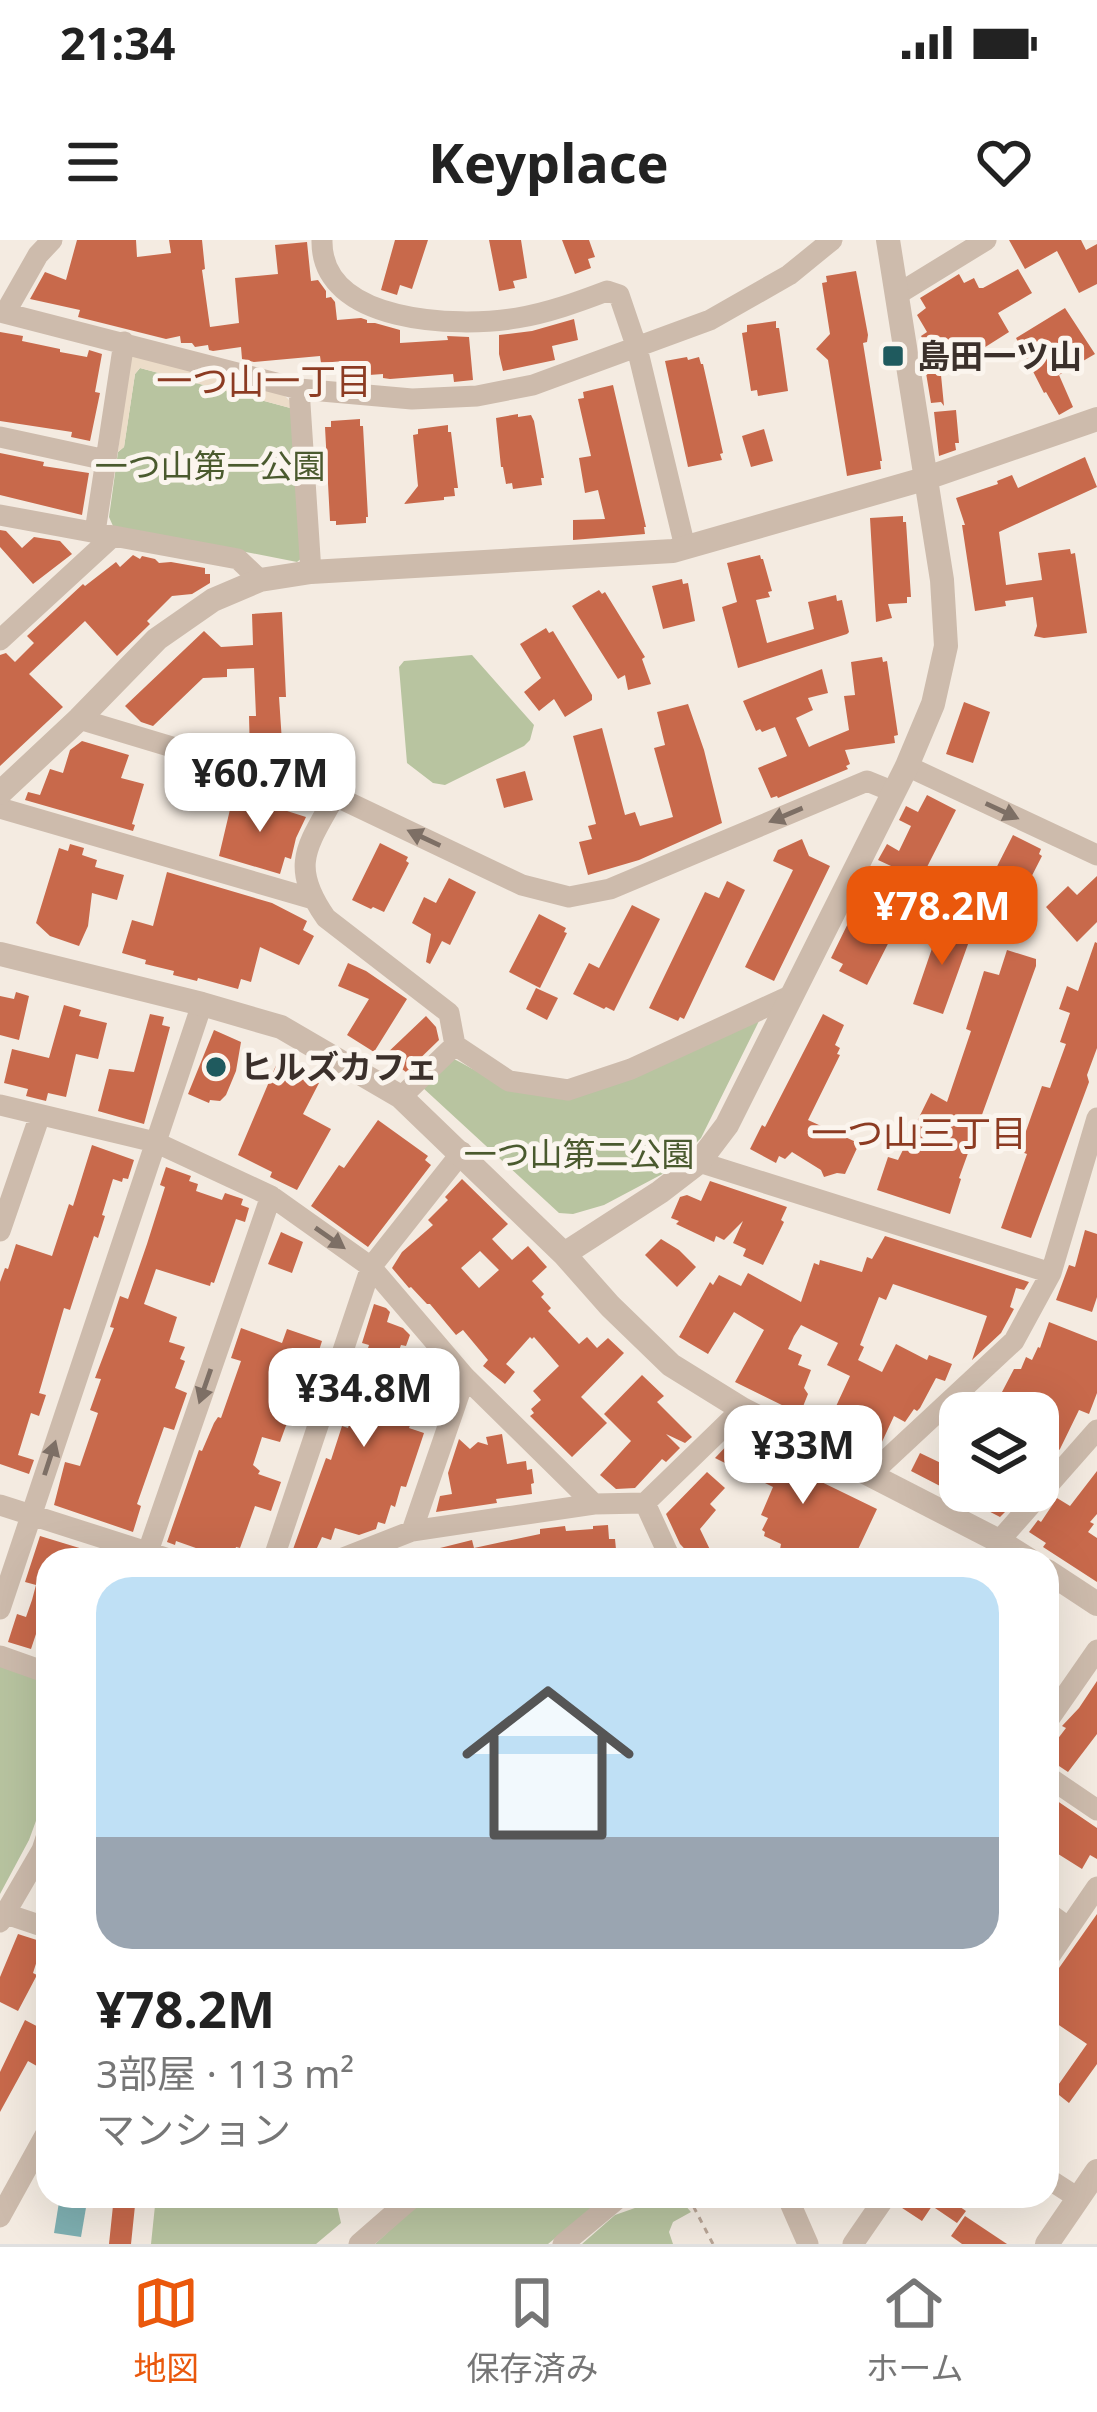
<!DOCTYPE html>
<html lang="ja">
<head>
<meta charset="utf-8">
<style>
  body { margin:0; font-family:"Noto Sans","Noto Sans JP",sans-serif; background:#f6f6f6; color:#222; height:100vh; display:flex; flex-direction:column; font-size:45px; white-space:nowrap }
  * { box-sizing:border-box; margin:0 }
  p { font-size:39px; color:#767676 }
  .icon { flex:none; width:66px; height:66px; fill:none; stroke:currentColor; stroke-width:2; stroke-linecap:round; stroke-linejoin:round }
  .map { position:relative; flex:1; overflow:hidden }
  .sheet { position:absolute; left:36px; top:1308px; width:1023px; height:660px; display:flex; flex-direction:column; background:#fff; border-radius:36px; box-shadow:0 12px 48px #0002 }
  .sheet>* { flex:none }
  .buttons { position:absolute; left:939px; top:1152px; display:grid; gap:24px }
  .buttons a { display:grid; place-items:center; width:120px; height:120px; border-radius:24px; background:#fff; box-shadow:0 12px 48px #0002; font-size:60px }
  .price { position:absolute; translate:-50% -102px; padding:0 27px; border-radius:24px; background:#fff; color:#222; font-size:39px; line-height:78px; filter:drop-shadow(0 3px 6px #0008) }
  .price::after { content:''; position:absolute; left:50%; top:72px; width:36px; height:27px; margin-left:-18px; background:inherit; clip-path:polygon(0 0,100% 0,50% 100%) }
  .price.active { background:#ea580c; color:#fff }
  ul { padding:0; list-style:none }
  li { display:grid; align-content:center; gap:24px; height:636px; padding:0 60px }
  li+li { border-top:3px solid #e0e0e0 }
  li span { display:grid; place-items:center; height:372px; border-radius:36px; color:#555 }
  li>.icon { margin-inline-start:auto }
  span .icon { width:216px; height:216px; fill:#fffc; stroke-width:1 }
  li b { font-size:51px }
  .status { display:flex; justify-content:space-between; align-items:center; height:84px; padding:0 60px; background:#fff; direction:ltr }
  .status svg { height:33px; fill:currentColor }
  header { display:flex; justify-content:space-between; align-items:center; height:156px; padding:0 60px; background:#fff; font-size:54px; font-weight:700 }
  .tabs { display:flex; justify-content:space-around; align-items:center; height:168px; border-top:3px solid #e0e0e0; background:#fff; font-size:33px; color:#767676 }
  .tabs a { display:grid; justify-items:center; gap:6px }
  .tabs .active { color:#ea580c }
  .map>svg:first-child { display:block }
</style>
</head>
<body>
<div class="status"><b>21:34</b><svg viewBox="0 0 49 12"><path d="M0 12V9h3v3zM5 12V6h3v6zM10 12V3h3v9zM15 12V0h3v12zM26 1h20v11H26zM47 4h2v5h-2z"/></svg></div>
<header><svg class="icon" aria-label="menu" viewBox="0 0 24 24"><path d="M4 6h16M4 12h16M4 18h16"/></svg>Keyplace<svg class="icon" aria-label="heart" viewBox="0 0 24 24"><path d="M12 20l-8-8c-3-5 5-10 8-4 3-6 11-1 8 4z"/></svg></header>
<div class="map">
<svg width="1097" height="2004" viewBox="0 0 1097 2004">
  <rect width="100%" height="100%" fill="#f4ebe1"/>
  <!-- green -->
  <path fill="#b8c4a0" d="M140,128L294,169L302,318L297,322L113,286L109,277L118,212L124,207L135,134Z
    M472,415L534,485L530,500L524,506L445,545L433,543L407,523L399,427L404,421Z
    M760,779L701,898L670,930L604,965L573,974L559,973L422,847L454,819C502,844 524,862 580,855Z
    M0,1425L48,1443V1548L29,1600L0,1654Z
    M156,1956H335L341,1983L316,2004H151Z
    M427,1956H607L548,2004H375Z
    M669,1956H677L691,1972L673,1982L669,1992L673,2004H582L615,1975Z"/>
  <!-- plaza -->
  <path fill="#ecdcc8" d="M135,115L283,154L293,164L294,169L140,128L135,134L124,207L118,212L129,119Z"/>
  <!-- water -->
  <path fill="#7fb0b2" d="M60,1956H88L81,1997L54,1993Z"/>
  <!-- building -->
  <path fill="#c8694b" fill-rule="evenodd" d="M77,0H136L137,17L171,13L169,0H202L205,29L202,30L210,87L239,83L235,38L278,34L275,5L307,2L311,41L318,40L326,51V58L331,57L335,62L337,80L361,78L367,80V83H375L400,90V103L448,100L447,96L469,97L473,140L454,142L453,134L390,139L383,138V134L355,136L354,134L345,135L344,121L321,123L320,116L254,122L242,119L241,107L213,111L209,110L208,105L195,107L192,103H181L180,96L166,99L78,77L80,70L30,59L45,32L66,40Z
    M395,0H428L412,49L400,45L397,55L381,50Z
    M489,0H521L527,38L513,41L515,48L499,51Z
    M562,0H589L595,17L588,19L591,28L575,34Z
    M1009,0H1081L1086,10L1097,4V44L1079,53L1057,11L1025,29Z
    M1018,29L1032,53L998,73L1009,92L941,135L944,166L941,162L931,163L925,127L935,121L921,96L927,92L917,75L926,68L920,58L959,34L964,43L974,38L979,48H983Z
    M856,31L868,95L867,102L863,103L882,221H880L881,229L847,236L828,120L816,109L830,94L822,43L827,42L826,36Z
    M1065,68L1095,114L1059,135L1073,167L1059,175L1046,152L1044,153L1016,98Z
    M574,79L578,100L552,106L555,120L503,131L499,114V95L532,91Z
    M776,81V88H779L788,151L758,156L757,150L751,151L742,93L747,92V85Z
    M0,92L23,96L22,101L60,109V112L87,117L89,110L102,114L95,152L100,153L90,201L71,197L72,192L0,181Z
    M687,117L688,120L699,117L701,124H703L723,213L720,214L722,220L688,227L665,121Z
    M613,145L646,287H644L645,294L573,300V280L605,279L598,250L585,253L579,218L591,216L578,159L584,158L583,152Z
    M956,170L959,203H955L956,210L939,216L934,172Z
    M518,174V177L531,175L534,181L544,238H541L542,245L513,249L512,243L506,244L503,227H501L496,178Z
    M360,179V186H363L368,277H366V283L336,285V281H330L325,187H331V181Z
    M448,185V192H451L458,248H454L455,256L444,257V260L404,264L418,246L413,195L418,194V189Z
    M764,189L773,221L751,227L742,196Z
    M0,213L44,222L43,226L89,233L82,275L0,255Z
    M1085,217L1097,247L999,292L1006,345L1042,340L1038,313L1070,309L1071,314L1075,313L1087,393L1044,398L1034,396L1037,386L1033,357L1005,361L1006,366L975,371L962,285H965L956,258L998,244L997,241L1012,235L1018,248Z
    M903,276V282H906L911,357H907V363L888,364L892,378L876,382L870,278Z
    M0,290L6,291L22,308L34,297L60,301L72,314L33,344L0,307Z
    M133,315L140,319L142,316L155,319L159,323L171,322L205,328V334H210V343L192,354L172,356L147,381L150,384L117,416L85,381L29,434L63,467L0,526V415L6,413L15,422L34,403L27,396L83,344L85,346L116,322L120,327Z
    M760,315L761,319H763L772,351L768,352L770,357L756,360L767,403L814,389L808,362L836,355L837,361L842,360L849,392L847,394L738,428L722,367L737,362L727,323Z
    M682,339L683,344L688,343L695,381L663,389L652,346Z
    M599,350L602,354L605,352L645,417L642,419L651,444L628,450L625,435L618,439L572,366Z
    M282,372L286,457H279L283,517L263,519L250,515L249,476H256L254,428L227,429V437L203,438L153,486L141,482L125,466L204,391L221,407L253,405L252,374Z
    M546,388L549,393L553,391L592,455V460L565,477L554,459L539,471L524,452L541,438L520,404Z
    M882,417L883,422L887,421L898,495L894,496L895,503L845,510L850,524L846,526L848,529L778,558L777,556L771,558L758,528L787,516L775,487L762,492L760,489L756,491L743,461L822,429L828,453L808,458L813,470L796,478L809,507L813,505L849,490L844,456L855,455L851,422Z
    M964,462L990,472L973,523L946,514Z
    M688,464L704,510L722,583L639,620L588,635L579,602L592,599L588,586L596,584L573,496L602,488L625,575L635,572L640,586L673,577L654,508L665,505L657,472Z
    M82,501L129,515L121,538L144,544L132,584L135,585L133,591L25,560L28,552L40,555L50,529L63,533L70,510Z
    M525,531L533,560L504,568L496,539Z
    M237,555L306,577L296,598L291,619L285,617L280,634L219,616L232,561L235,562Z
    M927,555L956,570L867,745L839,731L843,724L831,718L855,669L867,675L888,633L891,626L878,620L887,604L899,611L911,586L899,580L906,566L918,572Z
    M1013,595L1041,609L1039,614L1042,616L1017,665L1006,659L1004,662L997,659L996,661L983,654Z
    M802,599L809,616L830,626L774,741L745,727L793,630L773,621L778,610Z
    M380,603L408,617L406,621L409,623L384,672L373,667L371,669L352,660Z
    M70,604L84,608L82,615L97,620L95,627L124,635L117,660L92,653L88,686L79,706L50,696L36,683L59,608L68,611Z
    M167,632L272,663L307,681L303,690L314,696L299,725L260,707L251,742L241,739L238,749L198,738L197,741L173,735L174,731L145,724L146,720L122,713L132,680L153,686Z
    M1097,636V682L1077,702L1046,667L1068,646L1077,655Z
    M449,638L476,652L450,705L442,701L430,724L426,722L431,694L412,683L424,657L436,663Z
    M727,641L745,650L684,779L680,777L678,781L649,768L705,652L719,658Z
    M632,665L660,679L614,771L606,767L604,769L573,754L589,723L599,728Z
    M539,674L566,688L564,692L567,693L540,748L509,732Z
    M941,682L972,693L943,774L913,764Z
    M1095,702L1097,703V808L1087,835L1089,842L1031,998L1001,988L1027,914L1019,911L1032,874L1042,846L1050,848L1066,804L1060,802L1070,773L1059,769L1067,746L1078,751Z
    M1007,710L1036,719V726L959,938L961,939L950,974L877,950L888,917L898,920L931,853L947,862L971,791L966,789L984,731L999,735Z
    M348,723L366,731L407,759L374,812L347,795L369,759L338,746Z
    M536,748L558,758L547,780L526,769Z
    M16,752L29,756L19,800L0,795V756L14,759Z
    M64,765L81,770L79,776L107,783L98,819L76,814L66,857L48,853L46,861L26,856L28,849L4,843L12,809L49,818Z
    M150,774L164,777L162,785L170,787L144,884L98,871L109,829L134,832Z
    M823,774L844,785L835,805L840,808L837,814L840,815L808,880L856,902L858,906L845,934L837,933L824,937L821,930L792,912L785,919L779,916L776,923L750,909L762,885L765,887Z
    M426,776L436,787L439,800L406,832L384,816Z
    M214,790L241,802L236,831L226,855L220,861L210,860L209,863L188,854Z
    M277,823L319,843L303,874L331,889L297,950L270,937L272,932L238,915Z
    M378,880L428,916L425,920L431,925L368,1007L311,966L339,925L344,928Z
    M92,905L134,920L128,939L123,938L122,942L113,939L102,975L105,976L98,998L94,996L70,1070L64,1068L39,1153L46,1155L39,1176L31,1173L18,1215L34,1220L29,1234L0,1224V1042L5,1028L8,1029L16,1004L52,1016L69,964L73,966Z
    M166,927L191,936L189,941L198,944L196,951L222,960L225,953L243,959L241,965L249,968L245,982L236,979L214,1043L211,1042L210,1046L156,1029L144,1064L177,1077L169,1102L185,1107L180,1119L185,1121L175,1148L187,1153L174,1190L164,1187L137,1264L141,1266L133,1292L54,1265L65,1222L80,1226L98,1173L90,1170L101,1139L95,1138L114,1088L110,1087L120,1056L128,1059L147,1004L165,947L160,945Z
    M462,939L508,984L492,999L512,1020L528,1006L547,1027L532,1041L544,1054L541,1057L551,1068L548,1071L579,1104L587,1097L597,1108L608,1098L624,1113L581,1157L607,1183L572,1217L530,1176L534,1173L531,1169L541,1160L533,1151L559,1126L534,1097L532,1099L530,1097L506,1124L515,1132L505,1144L483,1126L488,1120L463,1090L456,1095L430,1064H427L411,1047L409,1048L392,1028L402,1012L433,985L428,980L448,960L445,957ZM480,1011L499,1030L479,1048L461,1028Z
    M710,941L787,967L781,980L784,982L763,1025L743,1016L746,1009L733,1003L743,981L724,1000L716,996L714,1002L676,984L679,981L671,978L680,957L687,955L701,961Z
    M1085,990L1097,994V1057L1092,1072L1056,1060L1069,1025L1075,1027Z
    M281,992L303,1002L292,1033L268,1024Z
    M885,996L1029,1042L1024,1050L1016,1048L1010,1067L1014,1069L1001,1093L972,1120L987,1076L893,1044L886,1060L879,1057L860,1105L864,1107L858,1120L882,1132L896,1104L927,1120L929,1115L952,1124L945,1141L936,1138L920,1168L917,1171L914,1169L905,1182L894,1176L881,1204L872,1212L850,1202L856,1188L832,1175L850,1136L827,1125L838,1103L801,1085L794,1096L788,1109L802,1115L798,1125L811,1130L804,1148L808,1154L800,1174L735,1142L764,1090L734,1072L708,1114L679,1097L710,1042L713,1045L719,1035L741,1046L748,1033L801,1062L814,1023L819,1025L820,1020L862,1032L867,1017L872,1019Z
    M661,999L679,1010L696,1027L677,1047L645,1015Z
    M374,1064L386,1068L390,1072L387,1082L403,1088L410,1095L406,1106L401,1105L394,1125L390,1124L377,1162L380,1163L378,1168L412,1180L409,1188L424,1193L406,1247L401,1246L395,1267L391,1265L385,1284L378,1282L376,1289L359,1295L335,1288L331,1300L322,1297L312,1319L292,1312L326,1218L331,1220L342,1186L348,1188L356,1162L343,1158L352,1131L360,1133L369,1105L362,1103Z
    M1049,1082L1097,1101V1153L1089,1174L1079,1170L1060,1209L1048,1223L1038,1214V1173H991L1014,1129H1021L1026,1117L1032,1120L1038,1107L1040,1108Z
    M241,1088L282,1103L287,1089L322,1101L317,1117L303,1113L291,1147L299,1150L280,1202L262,1197L253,1225L260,1231L258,1234L281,1242L271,1271L255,1266L240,1308L236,1307L232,1320H221L209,1316L210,1313L176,1301L175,1305L167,1302L199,1210L202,1211L214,1183L218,1177L221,1178L241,1121L231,1118Z
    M642,1135L664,1156L657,1162L692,1197L685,1203L666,1194L680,1208L666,1222L662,1219L635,1248L616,1249L600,1235L631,1201L604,1174Z
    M502,1194L507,1224L526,1221L527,1230L532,1229L534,1243L531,1244L532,1254L496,1259L497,1263L436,1272L440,1256L452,1254L448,1233L459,1199L470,1209L478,1202L488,1205L486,1197Z
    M734,1198L749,1212L752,1204L805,1229L803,1233L877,1269L853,1320H827L797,1312V1320H778L781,1304L764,1296L765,1292L762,1290L768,1278L761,1275L773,1247L715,1218Z
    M920,1213L943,1224L946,1219L960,1226V1251H1004L1014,1256L1008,1269L1000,1277L911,1231Z
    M1097,1231V1274L1090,1282L1094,1284L1088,1292L1097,1298V1342L1043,1307L1046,1303L1029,1292L1038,1280L1041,1282L1057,1258L1070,1266Z
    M707,1232L725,1248L710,1264L716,1270L700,1289L715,1320H695L680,1304L666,1274Z
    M608,1285L609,1299H615L617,1320H596L595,1317L570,1318V1315L542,1317L543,1320H412V1315L472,1300L474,1308L540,1294V1289L565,1286L566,1291L593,1289V1286Z
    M40,1296L109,1317V1320H48V1381L41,1379L31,1409L8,1402L17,1374L26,1377L32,1360L36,1345L25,1342Z
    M1097,1441V1494L1068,1532L1047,1518V1513L1066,1488L1062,1486L1079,1468Z
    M1047,1554L1097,1588V1619L1090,1615L1082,1629L1047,1607Z
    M1097,1674V1824L1069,1863L1054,1851L1087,1804L1047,1777V1736L1059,1728Z
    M18,1694L43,1702L33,1733L37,1735L18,1771L0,1762V1737Z
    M25,1780L48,1792V1819L42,1829L28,1821L0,1872V1832Z
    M114,1956H136L131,2004H109Z
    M906,1956H944L966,1971L957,1983L932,1966L922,1981L899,1966Z
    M965,1976L1007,2004H962L951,1996Z"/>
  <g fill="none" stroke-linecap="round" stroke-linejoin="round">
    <!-- path -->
    <path stroke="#b9a596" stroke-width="3" stroke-dasharray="6 6" stroke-linecap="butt" d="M688,1956L713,2004"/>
    <!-- minor -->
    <path stroke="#cdbbac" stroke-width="21" d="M322,0C320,84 458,88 517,78C548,73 578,62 607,51L619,55L637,108L685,307
      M898,54L986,0
      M0,72L299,149L412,159L477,156L533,145L710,80L789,35L832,0
      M5,73L38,15L52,0
      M299,149L311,332
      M0,197L106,220
      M0,275L238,319L260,340
      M95,292L124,102
      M0,400L112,297
      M79,479L335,556L522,645L569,657L610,649L867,541L894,552
      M907,526L1097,615
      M335,556C307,607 289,625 326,678L449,773L455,805L401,857
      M0,568L313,659
      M455,805L509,841L568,850L631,829L792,755
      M0,865L155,902L271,956L371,1027L465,1137L594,1264L645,1263L742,1169
      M699,922L1051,1033
      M0,991L40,875
      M871,1234L1014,1101L1051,1033L1097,878
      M645,1263L671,1320
      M0,1265L172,1320
      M412,1291L465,1137
      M999,1301L1097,1190
      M145,1320L271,956
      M273,1320L371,1027L462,912
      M338,1320L412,1291L594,1264
      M0,1369L202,764
      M0,1416L48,1433
      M1047,1482L1097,1410
      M1047,1536L1097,1570
      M0,1672L48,1688
      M1047,1672L1069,1688
      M0,1682L42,1610L48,1592
      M1047,1720L1097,1647
      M1047,1938L1078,1958
      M787,1956L808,2004
      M0,1977L48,1890
      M359,2004L414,1956
      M563,2004L621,1956
      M853,2004L886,1956"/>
    <!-- tertiary -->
    <path stroke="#cdbbac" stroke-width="24" d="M0,553L79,479L157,399L213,360L260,340L311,332L673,311L924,239L1097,179
      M0,714L202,764L281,787L401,857L564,1014L610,1066L671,1125L742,1169L999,1301L1029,1320
      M564,1014L660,952L699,922L727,885L907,526L933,464L946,406L942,340L888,0
      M1047,1331L1097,1364
      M1047,2004L1097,1931"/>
  </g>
  <!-- one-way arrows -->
  <defs><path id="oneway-solid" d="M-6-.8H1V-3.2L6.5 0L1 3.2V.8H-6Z" transform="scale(3)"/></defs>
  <g fill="#7d6f65">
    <use href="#oneway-solid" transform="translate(1002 571) rotate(25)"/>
    <use href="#oneway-solid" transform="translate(786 575) rotate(157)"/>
    <use href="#oneway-solid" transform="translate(424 598) rotate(-155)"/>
    <use href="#oneway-solid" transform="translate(330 998) rotate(35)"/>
    <use href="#oneway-solid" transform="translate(205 1146) rotate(109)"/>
    <use href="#oneway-solid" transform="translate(50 1218) rotate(-72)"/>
  </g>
  <!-- markers -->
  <g fill="#1f5a5e" stroke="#fbf5ee" stroke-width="4.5">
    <rect x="881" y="104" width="24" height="24" rx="6"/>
    <circle cx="216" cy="827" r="12"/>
  </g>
  <g text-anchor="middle" stroke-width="10" stroke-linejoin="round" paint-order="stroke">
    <!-- poi labels -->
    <g font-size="33" font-weight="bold" fill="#3b302b" stroke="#fbf5ee" text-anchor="start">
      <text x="917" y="128">島田一ツ山</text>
      <text x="240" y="839">ヒルズカフェ</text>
    </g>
    <!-- park labels -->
    <g font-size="33" fill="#4a5a2e" stroke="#fbf5ee">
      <text x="210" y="238">一つ山第一公園</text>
      <text x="579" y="926">一つ山第二公園</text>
    </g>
    <!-- neighbourhood labels -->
    <g font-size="36" fill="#8c3b22" stroke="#fbf5ee">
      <text x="264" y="154">一つ山一丁目</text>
      <text x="919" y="906">一つ山三丁目</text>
    </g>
  </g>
</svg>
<div class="buttons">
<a><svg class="icon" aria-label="layers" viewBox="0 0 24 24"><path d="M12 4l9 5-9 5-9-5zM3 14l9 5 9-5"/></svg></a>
</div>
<b class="price" style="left:260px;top:595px">¥60.7M</b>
<b class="price active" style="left:942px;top:728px">¥78.2M</b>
<b class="price" style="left:364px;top:1210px">¥34.8M</b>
<b class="price" style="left:803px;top:1267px">¥33M</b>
<section class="sheet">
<ul>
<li><span style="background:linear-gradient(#bfe0f5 70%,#9aa5b1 0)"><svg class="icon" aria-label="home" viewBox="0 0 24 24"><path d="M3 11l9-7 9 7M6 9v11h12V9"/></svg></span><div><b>¥78.2M</b><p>3部屋 · 113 m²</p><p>マンション</p></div></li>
</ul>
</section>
</div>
<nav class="tabs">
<a class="active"><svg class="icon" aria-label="map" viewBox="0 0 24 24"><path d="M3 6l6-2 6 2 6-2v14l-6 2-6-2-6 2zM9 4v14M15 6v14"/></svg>地図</a>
<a><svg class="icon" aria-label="saved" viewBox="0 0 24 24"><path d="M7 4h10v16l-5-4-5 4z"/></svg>保存済み</a>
<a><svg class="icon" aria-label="home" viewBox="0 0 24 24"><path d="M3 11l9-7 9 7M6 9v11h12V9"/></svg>ホーム</a>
</nav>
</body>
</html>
